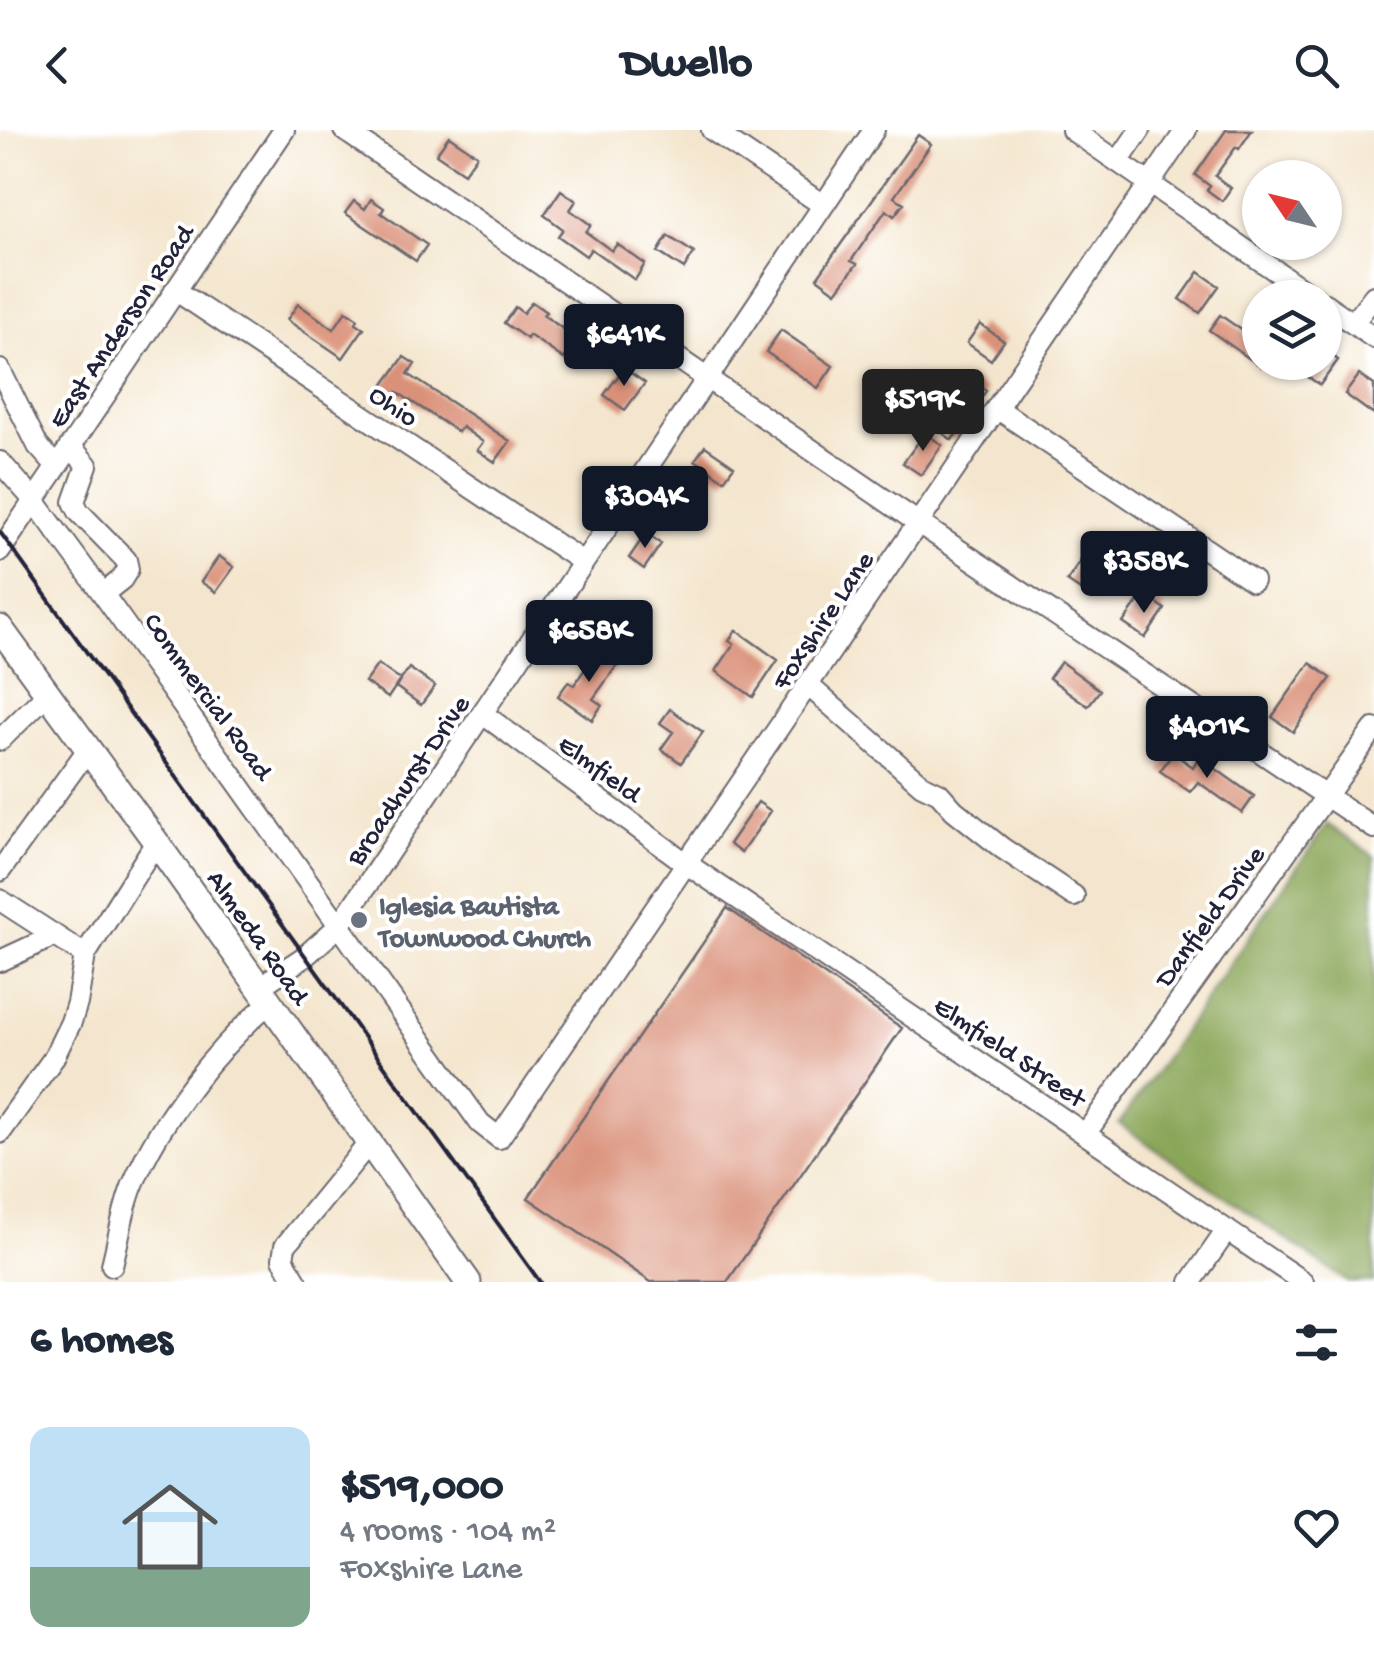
<!DOCTYPE html>
<html lang="en">
<head>
<meta charset="utf-8">
<style>
  body { margin:0; font-family:"Gochi Hand",sans-serif; background:#f6f6f7; color:#1f2937; height:100vh; display:flex; flex-direction:column; font-size:38px; white-space:nowrap }
  * { box-sizing:border-box; margin:0 }
  p { font-size:32px; color:#747a83 }
  .icon { flex:none; width:55px; height:55px; fill:none; stroke:currentColor; stroke-width:2; stroke-linecap:round; stroke-linejoin:round }
  .map { position:relative; height:1152px; overflow:hidden }
  .details { display:flex; flex-direction:column; background:#fff; flex:1 }
  .details>* { flex:none }
  .needle { width:65px; rotate:305deg }
  .fabs { position:absolute; left:1242px; top:30px; display:grid; gap:20px }
  .fabs a { display:grid; place-items:center; width:100px; height:100px; border-radius:50%; background:#fff; box-shadow:0 2px 8px #0004; font-size:50px }
  .price { position:absolute; translate:-50% -85px; padding:0 22px; border-radius:10px; background:#111827; color:#fff; font-size:32px; line-height:65px; filter:drop-shadow(0 2px 5px #0008) }
  .price::after { content:''; position:absolute; left:50%; top:60px; width:30px; height:22px; margin-left:-15px; background:inherit; clip-path:polygon(0 0,100% 0,50% 100%) }
  .price.active { background:#222; color:#fff }
  ul { padding:0; list-style:none }
  li { display:flex; align-items:center; gap:30px; height:250px; padding:0 30px }
  li+li { border-top:2px solid #e0e1e3 }
  li span { display:grid; place-items:center; flex:none; width:280px; height:200px; border-radius:20px; color:#555 }
  li>.icon { margin-inline-start:auto }
  span .icon { width:120px; height:120px; fill:#fffc; stroke-width:1 }
  li b { font-size:42px }
  h2 { display:flex; justify-content:space-between; align-items:center; height:120px; padding:0 30px; font-size:42px }
  header { display:flex; justify-content:space-between; align-items:center; height:130px; padding:0 30px; background:#fff; font-size:45px; font-weight:700 }
  .map>svg:first-child { display:block }
</style>
</head>
<body>
<header><svg class="icon" aria-label="back" viewBox="0 0 24 24"><path d="M15 5l-7 7 7 7"/></svg>Dwello<svg class="icon" aria-label="search" viewBox="0 0 24 24"><circle cx="10" cy="10" r="6"/><path d="M15 15l6 6"/></svg></header>
<div class="map">
<svg width="1374" height="1152" viewBox="0 0 1374 1152">
  <rect width="100%" height="100%" fill="#fff"/>
  <filter id="ink" filterUnits="userSpaceOnUse"><feTurbulence type="fractalNoise" baseFrequency=".01" numOctaves="2"/><feDisplacementMap in="SourceGraphic" scale="20" xChannelSelector="R" yChannelSelector="G"/><feConvolveMatrix kernelMatrix="1 2 1 2 8 2 1 2 1" color-interpolation-filters="sRGB"/></filter>
  <filter id="wash" filterUnits="userSpaceOnUse"><feTurbulence type="fractalNoise" baseFrequency=".0048" numOctaves="4" result="noise"/><feDisplacementMap in="SourceGraphic" scale="40" xChannelSelector="R" yChannelSelector="G"/><feGaussianBlur stdDeviation="2.25" result="paint"/><feColorMatrix in="noise" values="0 0 0 0 0 0 0 0 0 0 0 0 0 0 0 0 0 1.4 0 .05"/><feComposite in="paint" operator="in"/></filter>
  <g filter="url(#wash)">
    <rect width="100%" height="100%" fill="#f4e6ce"/>
    <!-- forest -->
    <path fill="#8aa658" stroke="#56644a" stroke-width="2.5" d="M1327,694L1374,726V1152H1348L1119,994Z"/>
    <g id="blocks">
      <!-- building -->
      <path fill="#da9179" d="M1226,0H1252L1239,19L1236,17L1215,46L1231,58L1222,71L1207,60L1210,56L1195,45Z
        M918,5L931,14L894,67L904,73L894,86L886,80L851,131L857,134L836,162L817,148Z
        M449,6L477,25L464,43L436,24Z
        M561,60L576,71L570,80L591,95L586,102L612,121L617,114L645,134L635,150L591,119L586,126L558,106L563,99L544,85Z
        M371,69L384,78L381,83L427,115L416,131L345,83L354,71L365,79Z
        M668,106L694,123L684,139L658,122Z
        M1199,142L1219,156L1200,183L1180,169Z
        M532,172L546,182L543,185L578,209L564,229L529,205L527,209L504,193L515,177L523,183Z
        M298,174L334,199L346,181L358,189L356,193L364,198L343,228L287,190Z
        M1220,185L1260,213V236L1209,200Z
        M980,194L1004,211L991,230L967,213Z
        M781,200L833,236L818,258L766,222Z
        M1325,221L1338,230L1320,255L1299,241L1294,248L1272,232H1325Z
        M404,227L415,234L408,244L510,311L495,332L477,320L483,312L462,297L458,302L397,262L390,273L377,264Z
        M624,238L645,253L625,280L604,265Z
        M1359,245L1374,255V285L1345,264Z
        M969,248L986,261L952,310L941,302L963,270L957,265Z
        M925,303L942,315L921,345L903,333Z
        M705,316L734,336L724,350L695,330Z
        M646,403L661,414L644,439L629,428Z
        M219,426L234,437L216,462L201,452Z
        M1084,426L1108,443L1091,467L1067,451Z
        M1144,463L1165,479L1145,508L1123,493Z
        M736,500L778,530L753,567L716,541L734,514L729,511Z
        M598,520L618,534L593,569L602,575L592,590L558,566L568,552L574,555Z
        M1061,532L1100,560L1088,576L1049,548Z
        M1310,533L1331,548L1293,602L1272,587Z
        M378,534L400,550L388,568L365,552Z
        M409,538L435,556L421,575L396,557Z
        M670,579L703,602L681,633L661,619L673,602L660,593Z
        M1173,623L1193,637L1199,627L1254,666L1242,683L1198,652L1190,662L1160,641Z
        M758,672L771,681L741,723L729,714Z
        M727,778L902,898L727,1152H651L528,1068Z"/>
    </g>
  </g>
  <g filter="url(#ink)">
    <use href="#blocks" fill-opacity="0" stroke="#6c676e" stroke-width="2.5"/>
    <g fill="none" stroke-linecap="round" stroke-linejoin="round">
      <!-- minor casing -->
      <g stroke="#6c676e" stroke-width="24">
        <path id="minor" d="M344,0L920,394L1374,698
          M712,0L823,75
          M1072,0L1315,168
          M1118,32L1140,0
          M175,160L583,432
          M1325,174L1374,208
          M1353,193L1374,166
          M0,240L38,316L56,336
          M998,279L1253,451
          M70,316L87,335L74,372L79,382L126,430L128,439L122,449L103,464
          M0,332L33,369L103,464L480,993L499,1008L1186,0
          M0,421L284,0
          M809,556L922,655L939,663L954,680L1002,718L1074,766
          M483,584L687,734L1303,1152
          M0,610L48,563
          M0,741L89,618
          M0,770L85,825
          M0,831L54,806
          M259,857L304,827L340,795L874,0
          M0,1003L53,929L71,892L77,873L85,825L156,712
          M1086,1003L1374,599
          M112,1135C119,1108 123,1077 134,1052C162,986 217,918 270,872
          M297,1152L283,1129L285,1116L369,1013
          M1191,1152L1227,1100"/>
      </g>
      <!-- major casing -->
      <g stroke="#6c676e" stroke-width="29">
        <path id="major" d="M0,498L156,712L468,1152"/>
      </g>
      <!-- minor -->
      <use href="#minor" stroke="#fff" stroke-width="20"/>
      <!-- major -->
      <use href="#major" stroke="#fff" stroke-width="25"/>
      <!-- rail -->
      <path stroke="#22223b" stroke-width="4" d="M0,402L540,1152"/>
    </g>
  </g>
  <!-- markers -->
  <circle fill="#6b7280" stroke="#fff" stroke-width="4" cx="359" cy="790" r="10"/>
  <g text-anchor="middle" stroke-width="8" stroke-linejoin="round" paint-order="stroke">
    <!-- street labels -->
    <g font-size="28" fill="#22223b" stroke="#fff">
      <text transform="translate(119 195) rotate(-56)" y="10">East Anderson Road</text>
      <text transform="translate(395 274) rotate(34)" y="10">Ohio</text>
      <text transform="translate(821 489) rotate(-56)" y="10">Foxshire Lane</text>
      <text transform="translate(210 565) rotate(54)" y="10">Commercial Road</text>
      <text transform="translate(601 637) rotate(36)" y="10">Elmfield</text>
      <text transform="translate(406 649) rotate(-56)" y="10">Broadhurst Drive</text>
      <text transform="translate(1208 785) rotate(-54)" y="10">Danfield Drive</text>
      <text transform="translate(260 806) rotate(55)" y="10">Almeda Road</text>
      <text transform="translate(1011 920) rotate(34)" y="10">Elmfield Street</text>
    </g>
    <!-- worship labels -->
    <g font-size="28" font-weight="bold" fill="#5b616d" stroke="#fff" text-anchor="start">
      <text x="379" y="784">Iglesia Bautista<tspan x="379" dy="32">Townwood Church</tspan></text>
    </g>
  </g>
</svg>
<div class="fabs">
<a><svg class="needle" viewBox="-14 -14 28 28"><path d="M0-13l5 13h-10z" fill="#e53935"/><path d="M0 13l5-13h-10z" fill="#747a83"/></svg></a>
<a><svg class="icon" aria-label="layers" viewBox="0 0 24 24"><path d="M12 4l9 5-9 5-9-5zM3 14l9 5 9-5"/></svg></a>
</div>
<b class="price" style="left:624px;top:259px">$641K</b>
<b class="price active" style="left:923px;top:324px">$519K</b>
<b class="price" style="left:645px;top:421px">$304K</b>
<b class="price" style="left:1144px;top:486px">$358K</b>
<b class="price" style="left:589px;top:555px">$658K</b>
<b class="price" style="left:1207px;top:651px">$401K</b>
</div>
<section class="details">
<h2>6 homes<svg class="icon" aria-label="filters" viewBox="0 0 24 24"><path d="M4 7h16M4 17h16"/><circle cx="9" cy="7" r="2"/><circle cx="15" cy="17" r="2"/></svg></h2>
<ul>
<li><span style="background:linear-gradient(#bfe0f5 70%,#7fa58c 0)"><svg class="icon" aria-label="home" viewBox="0 0 24 24"><path d="M3 11l9-7 9 7M6 9v11h12V9"/></svg></span><div><b>$519,000</b><p>4 rooms · 104 m²</p><p>Foxshire Lane</p></div><svg class="icon" aria-label="heart" viewBox="0 0 24 24"><path d="M12 20l-8-8c-3-5 5-10 8-4 3-6 11-1 8 4z"/></svg></li>
</ul>
</section>
</body>
</html>
